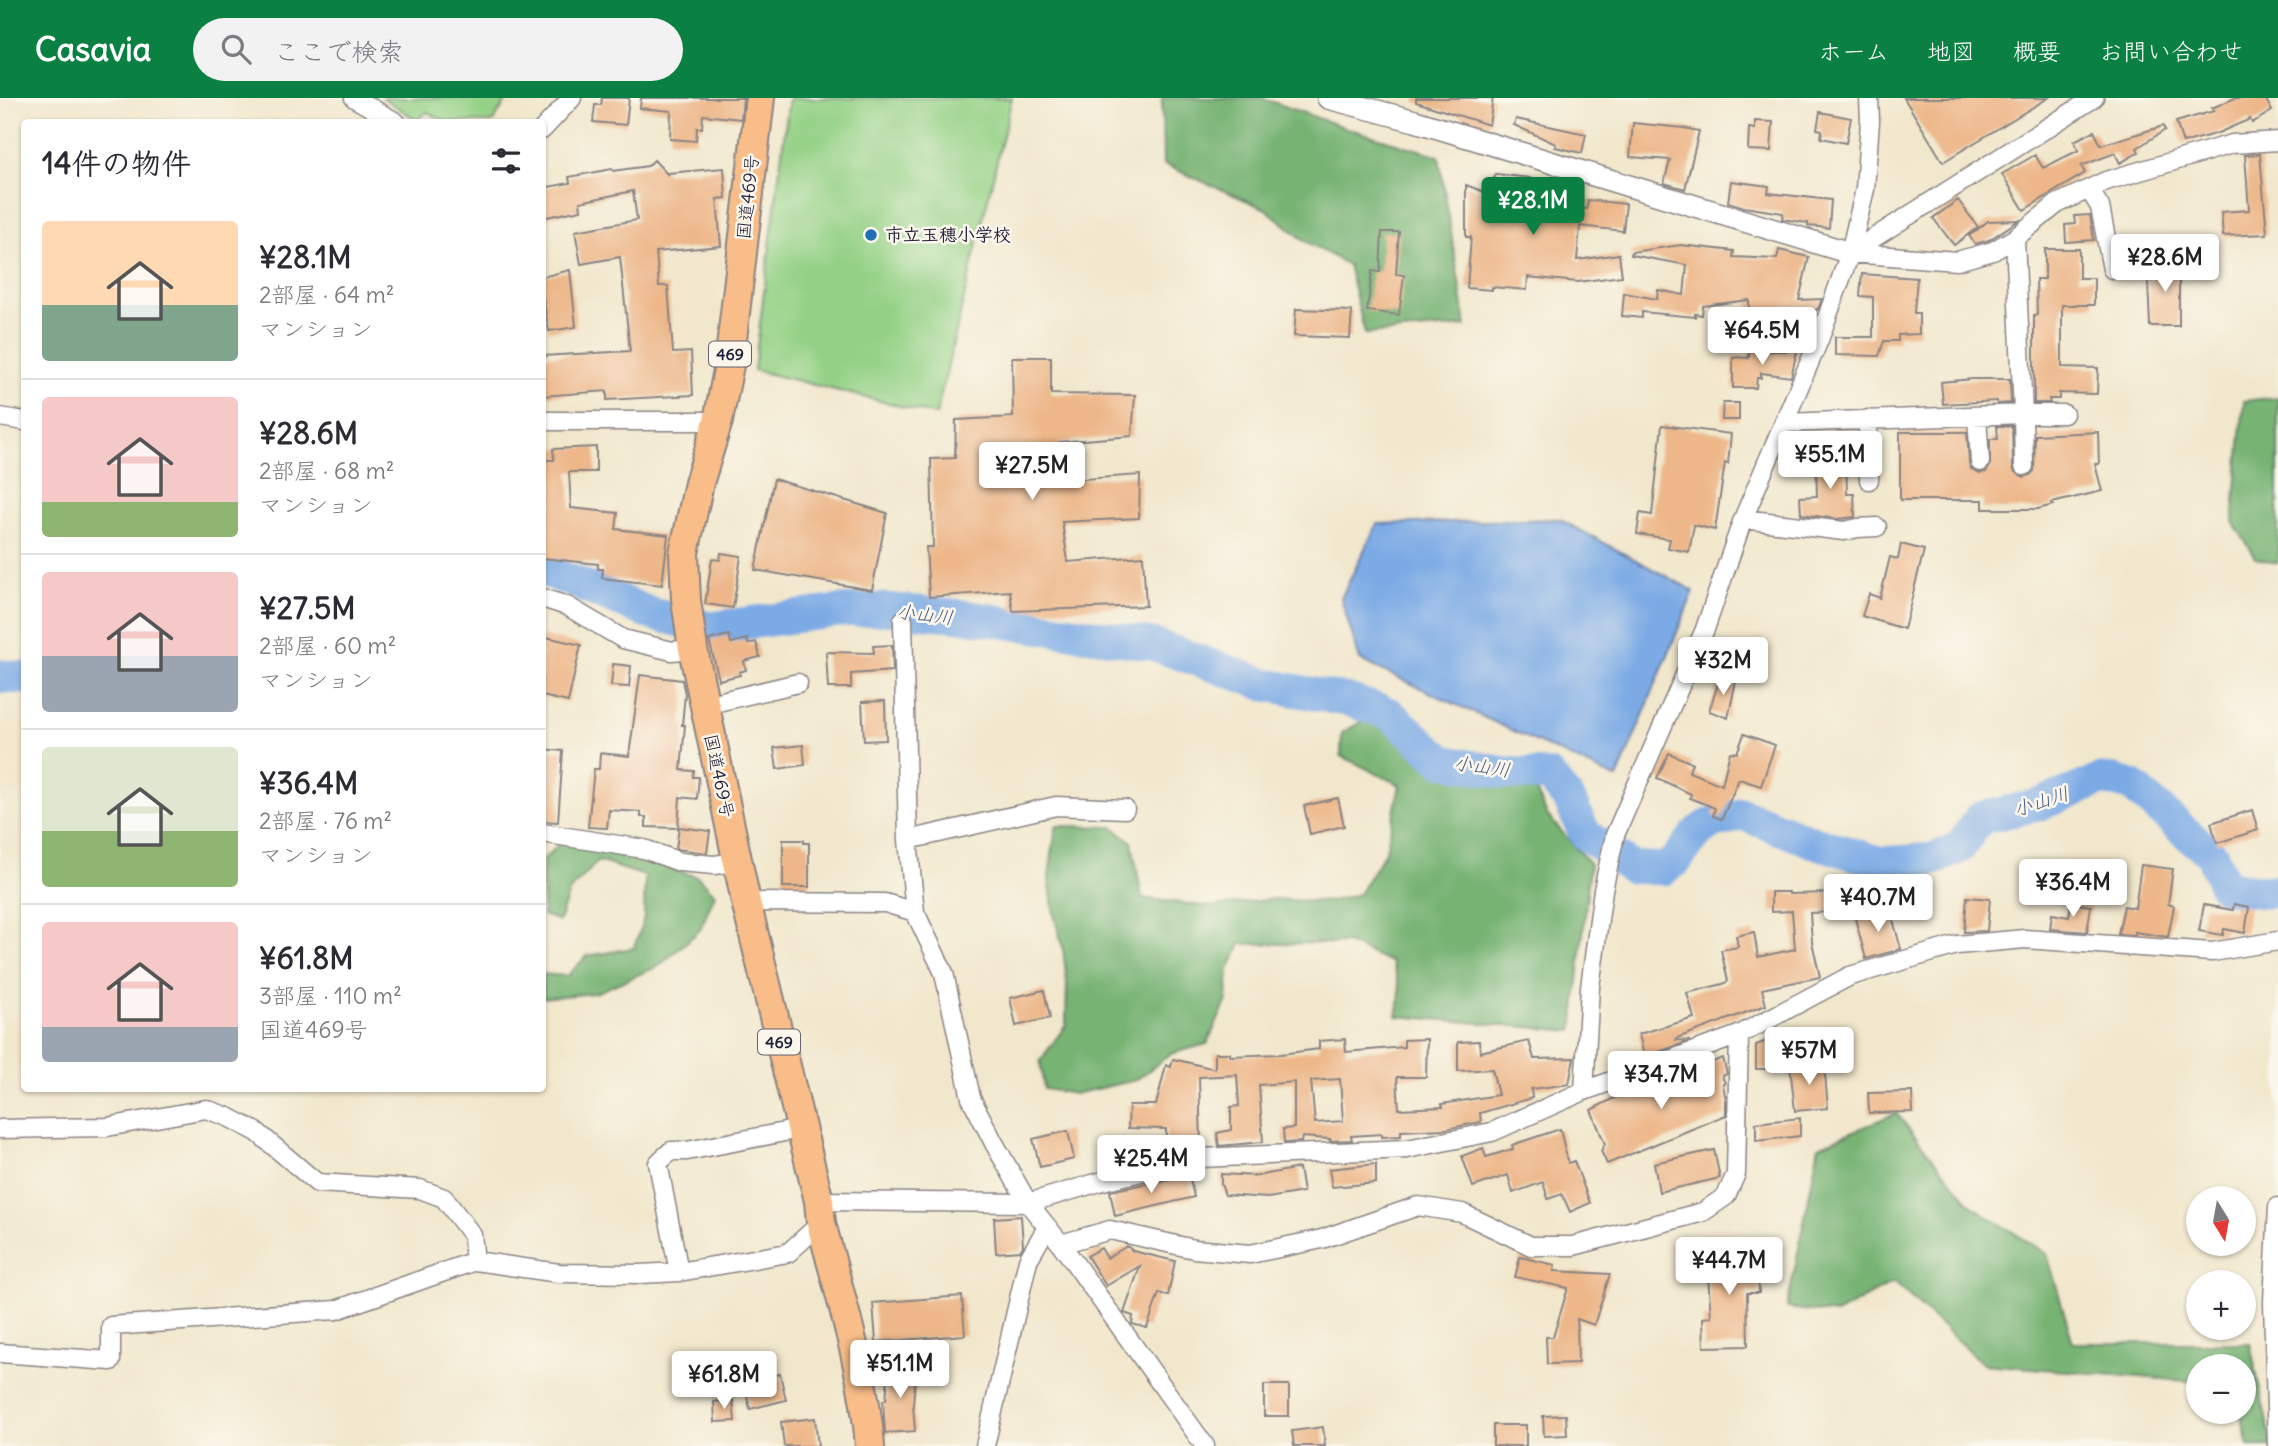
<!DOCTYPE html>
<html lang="ja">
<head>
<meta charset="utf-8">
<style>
  body { margin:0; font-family:Delius,"Klee One",sans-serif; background:#f2f2f3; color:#2b2b33; height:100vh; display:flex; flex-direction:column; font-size:26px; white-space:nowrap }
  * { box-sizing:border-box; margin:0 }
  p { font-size:23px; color:#7c7c81 }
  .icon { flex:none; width:38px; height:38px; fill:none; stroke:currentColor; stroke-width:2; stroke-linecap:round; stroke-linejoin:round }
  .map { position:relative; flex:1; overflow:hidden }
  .sheet { position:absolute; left:21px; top:21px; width:525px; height:973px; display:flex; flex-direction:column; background:#fff; border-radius:7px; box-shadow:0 2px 5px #0004 }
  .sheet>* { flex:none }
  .needle { width:46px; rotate:169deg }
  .controls { position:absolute; left:2186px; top:1088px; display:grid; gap:14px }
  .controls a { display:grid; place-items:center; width:70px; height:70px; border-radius:50%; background:#fff; box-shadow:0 2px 5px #0004; font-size:35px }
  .price { position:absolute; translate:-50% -60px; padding:0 16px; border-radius:7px; background:#fff; color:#222; font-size:23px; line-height:46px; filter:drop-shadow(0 2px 4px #0008) }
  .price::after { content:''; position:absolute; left:50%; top:42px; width:21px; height:16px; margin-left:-10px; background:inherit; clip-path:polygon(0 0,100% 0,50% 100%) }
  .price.current { background:#0b8043; color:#fff }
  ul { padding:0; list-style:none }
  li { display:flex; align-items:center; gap:21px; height:175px; padding:0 21px }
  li+li { border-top:2px solid #e1e1e2 }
  li span { display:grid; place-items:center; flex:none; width:196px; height:140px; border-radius:7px; color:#555 }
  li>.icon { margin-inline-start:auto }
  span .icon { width:84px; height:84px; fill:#fffc; stroke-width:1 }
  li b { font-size:30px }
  h2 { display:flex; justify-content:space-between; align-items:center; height:84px; padding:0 21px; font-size:30px }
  header { display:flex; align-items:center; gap:42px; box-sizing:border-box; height:98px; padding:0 35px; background:#0b8043; color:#fff }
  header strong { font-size:33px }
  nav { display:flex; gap:38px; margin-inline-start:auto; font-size:24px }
  .search { width:490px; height:63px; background:#f2f2f3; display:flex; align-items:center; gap:18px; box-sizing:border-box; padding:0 24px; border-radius:38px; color:#7c7c81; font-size:26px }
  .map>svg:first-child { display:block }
</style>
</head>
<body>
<header>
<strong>Casavia</strong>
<div class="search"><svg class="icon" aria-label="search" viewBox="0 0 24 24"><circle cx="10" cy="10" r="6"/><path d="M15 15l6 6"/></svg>ここで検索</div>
<nav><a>ホーム</a><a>地図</a><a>概要</a><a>お問い合わせ</a></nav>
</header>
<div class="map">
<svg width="2278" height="1348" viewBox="0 0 2278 1348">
  <rect width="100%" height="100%" fill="#fbf7ec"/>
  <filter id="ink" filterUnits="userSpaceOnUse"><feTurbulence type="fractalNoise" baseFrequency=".0143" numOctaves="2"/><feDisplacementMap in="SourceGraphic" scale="14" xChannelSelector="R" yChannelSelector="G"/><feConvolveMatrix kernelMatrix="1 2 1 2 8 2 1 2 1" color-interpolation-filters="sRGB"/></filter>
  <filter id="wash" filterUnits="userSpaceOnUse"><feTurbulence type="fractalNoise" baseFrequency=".00686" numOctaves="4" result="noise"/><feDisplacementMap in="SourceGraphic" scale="28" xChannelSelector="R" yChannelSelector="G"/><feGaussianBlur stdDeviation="1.57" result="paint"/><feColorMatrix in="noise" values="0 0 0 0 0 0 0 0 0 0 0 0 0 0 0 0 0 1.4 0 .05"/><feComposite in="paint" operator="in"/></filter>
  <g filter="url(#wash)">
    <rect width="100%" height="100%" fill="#f1e7cc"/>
    <!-- green -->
    <path fill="#94d186" stroke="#5b7a60" stroke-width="2" d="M383,0H508L493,24H448L427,14L417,22Z
      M789,0H1012L936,317L754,272Z"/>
    <!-- forest -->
    <path fill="#77b373" stroke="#4c6a57" stroke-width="2" d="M1162,0H1262L1340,28L1439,58L1466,228L1365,236L1348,167L1305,143L1266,111L1163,66Z
      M2278,299V466L2256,460L2233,424L2244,303Z
      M1371,618L1451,672L1528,675L1547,717L1590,766L1573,933L1397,918C1402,895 1400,885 1391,864L1347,845L1241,846L1229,871L1227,902L1207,946L1170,956L1136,982L1074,996L1044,991L1040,963L1066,927L1067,885L1063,850L1054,817L1049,779L1056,728L1113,729L1132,744L1142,800L1211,809L1271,801L1329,804L1359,796L1386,752L1400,687L1341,658L1342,635Z
      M561,744L646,763L698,779L715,796L700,832L659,868L595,895L543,900L542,876L567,878L587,858L634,850L644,820L645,778L598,763L569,794L559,823L543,817V762Z
      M1896,1015L1972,1108L2047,1156L2073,1245H2250L2272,1348H2249L2240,1314H2244V1269H2198V1284L1983,1266L1894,1184L1836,1216L1787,1210L1819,1048Z"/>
    <!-- water -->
    <path fill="#7baae5" stroke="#4e6690" stroke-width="2" d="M1559,421L1694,493L1617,681L1360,562L1341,500L1377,426Z"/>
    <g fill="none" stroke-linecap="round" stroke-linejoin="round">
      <!-- river -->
      <path stroke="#7baae5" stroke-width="33" d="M542,473H547L652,516L710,530L839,513L883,511L963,518L1152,546L1267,587L1351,603L1390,616L1443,663L1505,675L1549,678L1570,703L1585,736L1631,769L1664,771L1676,762L1699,733L1713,725L1742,716L1811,743L1882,765L1934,761L1960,749L1980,720L2038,707L2101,682L2115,683L2132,688L2212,757L2225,789L2267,794L2278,792
        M0,578L24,580"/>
    </g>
    <g id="blocks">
      <!-- building -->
      <path fill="#edb78a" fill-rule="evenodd" d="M602,0H629L626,27L593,24L595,7H601Z
        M641,0H743L741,21L703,17L702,30H697L696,43L670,41L671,13L640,10Z
        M1416,0H1493L1489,27L1416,4Z
        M1904,0H2048L1943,64Z
        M2235,0H2265L2272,13L2252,25L2250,21L2218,35L2183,45L2176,24L2214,13L2212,10Z
        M1820,14L1851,20L1846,45L1821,40L1822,32L1817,31Z
        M1516,21L1586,36L1582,55L1555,49L1556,46L1514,27Z
        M1755,23L1773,24L1771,53L1748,52L1749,30L1755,31Z
        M1633,25L1684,30L1699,33L1685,91L1664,85L1670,62L1630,59Z
        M2163,28L2165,32L2137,50L2139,54L2120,65L2115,55L2081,68L2085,75L2024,112L2002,76L2035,57L2043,70L2079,52L2074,43L2094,33L2101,47Z
        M2260,56L2267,136L2223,138L2221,114L2249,112L2245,57Z
        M654,62L668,77V75L724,70L726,100L717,101L721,148L656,154L659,188H668L673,255L691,254L693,297L607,302V293L542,298V258L630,253L620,159L581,166L575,133L637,122L633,93L580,104L581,112L542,120V90L570,85L569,79L612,71L613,73L648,68Z
        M1496,76L1530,80L1528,104L1587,111L1588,102L1626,106L1623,133L1580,128L1577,162L1619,156L1622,178L1578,184L1528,179L1527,192L1492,189V192L1467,190L1471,139H1466V87L1487,95Z
        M1731,83L1769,88L1768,95L1831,102L1829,130L1808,128V125L1782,121L1783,115L1744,109L1728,104Z
        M1958,102L1978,129L1954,147L1933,120Z
        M2090,117L2094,142L2066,144L2065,127L2075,126L2074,118Z
        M2019,122L1989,142L1975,146L1969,138L1988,123Z
        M1382,134H1399L1396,176L1404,177L1399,217L1367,213L1372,173L1380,174Z
        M1681,147L1734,153L1733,159L1777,161L1779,152L1809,159L1799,202L1822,201L1818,211L1811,214V231L1749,230V202L1703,208L1702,217L1695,216V219L1642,214V220L1622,218L1624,195L1657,201L1658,192L1684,197L1687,167L1631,157V154Z
        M2045,151H2079V180H2094V207H2062V269L2098,270L2097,296L2059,295V301H2049L2050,305H2034V217H2037L2036,181H2045Z
        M2179,163V228H2150L2148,183H2153L2152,164Z
        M570,172L576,229L549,233L542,194V179Z
        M1862,176L1917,180L1914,215H1919V236L1898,237V243H1884L1879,258L1835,257V239H1873V199L1860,198Z
        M1296,211L1352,213L1350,240L1294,238Z
        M1749,253H1797L1791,279L1761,275V280H1757L1756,290H1733V259L1749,260Z
        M1012,259H1051V296L1135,297L1132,338L1060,344L1070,382L1140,377L1139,420L1062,424L1068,464L1143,458L1146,508L1013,513L1010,493L929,499L926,449H933L931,361L955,360L956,322L1013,319Z
        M1973,281H2010L2011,305L1997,306V303L1943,306L1941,284Z
        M1723,305H1739V322H1722Z
        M1662,327L1731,336L1728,366L1725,365L1715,432L1694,427L1689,454L1668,450L1670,441L1637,436L1640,415L1652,417Z
        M1997,328H2012L2013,369L2015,374L2024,379L2030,377L2034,373L2035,337L2098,334L2099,366H2095L2102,393L2052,405L2053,407L2038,411H1983V402H1900V334H1967L1969,365L1971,371L1980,375L1986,374L1990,368V341H1998Z
        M596,349V374H569L571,410L618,415L616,431L668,437L662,487L602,480L603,471H598V466L542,460V362H554L553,351Z
        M1846,357L1847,396H1854L1855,419L1838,421L1801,416L1800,399L1817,398L1816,358Z
        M774,381L887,415L872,492L755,472Z
        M1901,446L1924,452L1904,531L1862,518L1869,496L1880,500L1890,459L1898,461Z
        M721,455L741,458L733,510L705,506L712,461L720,462Z
        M729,537L731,545L747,541L748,546L756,544L760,559L744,563L746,572L739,574L740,577L719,582L709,542Z
        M542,538L581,547L568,604L542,598Z
        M892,547L893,573L851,576V590H828L826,554L874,555L873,548Z
        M613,566L631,568L629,589L611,588Z
        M640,577L682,582L685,596L682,627H685L681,672L694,673L693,679H699L697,701L680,699L678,730L646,729V719H641V714L609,712L607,730L588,729L594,671H599L600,655L629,658Z
        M1721,577L1736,583L1728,620L1709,613Z
        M885,603L886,642L864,643L862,604Z
        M1744,636L1775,647L1761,688L1739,681L1722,721L1713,718L1715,710L1690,700L1691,696L1657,680L1669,655L1692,665L1689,674L1722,687L1730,654L1737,655Z
        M803,647L805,667L777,671L774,650Z
        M542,651L563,653L558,724L542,723Z
        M1338,700L1344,728L1310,736L1304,708Z
        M2252,712L2258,732L2217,745L2211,725Z
        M679,729L710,733L707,755L676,751Z
        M783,742H804V745H809V789H783Z
        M2141,767L2173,771L2168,806L2174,808L2168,839L2135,834V837L2118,836L2124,808L2135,810Z
        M1771,794H1789V796L1832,795L1833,814L1810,815L1812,844L1820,879L1762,891L1766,907L1677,940L1676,942L1690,943L1644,959L1639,936L1694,920L1687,895L1723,886L1728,883L1721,852L1738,849L1736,838L1754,834L1758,859L1795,851L1792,813L1771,814Z
        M1967,799L1990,801L1987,833L1964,834Z
        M2071,805L2091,808L2087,834L2050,831L2052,816L2069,819Z
        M2234,806L2249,809L2245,835L2224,831L2223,837L2199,833L2204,807L2233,812Z
        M1890,811L1901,851L1866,861L1855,820Z
        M1044,892L1050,920L1016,928L1010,900Z
        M1778,939V971H1756V947Z
        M1345,941L1346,954L1404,949V942L1427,941L1426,979H1397L1399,1011L1443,1009L1442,1006L1498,997L1492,971L1458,973V944L1479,943L1480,954L1529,943L1534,961L1574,960L1569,986L1531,991L1532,1000L1480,1015L1481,1024L1446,1031L1401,1033V1038L1382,1039V1036L1351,1038L1352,1042L1330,1043V1041L1302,1039L1301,1044L1284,1045L1283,1031L1294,1030V984L1259,987L1263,1044L1219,1048L1217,1035L1231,1032V1009L1239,1008L1237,977L1199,979L1201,1046L1166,1047V1031L1128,1030L1129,1007H1156L1166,967L1171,969L1173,961L1215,971V955H1230V958L1281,956L1319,951V943ZM1340,981L1343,1023L1315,1025L1311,983Z
        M1723,960L1727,976L1722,978L1725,985L1723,986L1726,1003V1017L1607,1066L1601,1053L1605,1046L1591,1012L1620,997L1680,980L1679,977Z
        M1824,965L1828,1010L1795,1013L1790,968Z
        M1912,994L1913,1014L1869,1015L1868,995Z
        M1800,1020V1038L1756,1043V1025Z
        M1560,1031L1568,1065L1574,1063L1590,1105L1570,1114L1562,1096L1548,1101L1543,1084L1513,1095L1508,1077L1473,1089L1462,1058L1483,1050L1486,1059L1513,1051L1512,1047Z
        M1068,1033L1074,1061L1040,1069L1033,1041Z
        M1714,1052L1720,1080L1659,1094L1654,1065Z
        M1376,1066V1085L1332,1089L1329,1071Z
        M1299,1070L1303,1094L1268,1100L1225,1097L1221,1086V1076L1257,1078Z
        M1189,1077L1194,1099L1115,1118L1110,1093Z
        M1021,1118L1023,1148L1020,1153L996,1155L994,1120Z
        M1127,1148L1133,1153L1175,1163L1168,1198L1159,1195L1147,1230L1132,1226L1133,1218L1124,1215L1140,1168L1106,1188L1087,1158L1101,1150L1107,1160Z
        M1744,1148L1745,1164H1757L1759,1195H1747L1748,1248L1704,1249L1703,1220L1711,1219L1706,1151Z
        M1520,1159L1555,1167L1554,1173L1610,1176L1594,1227L1577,1221L1578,1265L1547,1266L1546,1239H1553L1568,1190L1515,1179Z
        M962,1198L965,1237L876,1244L873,1205Z
        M889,1267L916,1269L913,1307L915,1333L885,1335L883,1302H886Z
        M780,1276L786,1302L750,1311L744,1284Z
        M1264,1287H1289V1318H1264Z
        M733,1302L735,1323L715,1324L714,1304Z
        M1566,1317L1567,1337L1544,1338L1543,1318Z
        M815,1320L818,1348H784L781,1324Z
        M1493,1327H1526V1348H1493Z
        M1323,1329L1325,1348H1294L1292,1333Z"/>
    </g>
  </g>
  <g filter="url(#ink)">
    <use href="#blocks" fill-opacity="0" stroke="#8a8484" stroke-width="2"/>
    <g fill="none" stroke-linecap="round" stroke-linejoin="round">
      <!-- minor casing -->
      <g stroke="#8a8484" stroke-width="21">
        <path id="minor" d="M354,0L396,24
          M542,32L572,0
          M2089,91L2100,109L2112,171
          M1850,155L1957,163L1993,153L2015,140L2057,106L2106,83L2232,46L2278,43
          M1850,155L2094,0
          M1737,241L1819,242
          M1977,318L1980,364
          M0,319L24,323
          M1868,321L1869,382
          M542,323H718
          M1785,325L2023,316L2015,140
          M2024,368L2023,316H2064
          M1743,421L1844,433L1858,430L1877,429
          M542,500L567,508L623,541L672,553L693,551
          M903,522L908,742
          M705,607L798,585
          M542,735L644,751L680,764L714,767L737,764
          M746,804L885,805L915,814L944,875L971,1000L994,1045L1028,1105L1061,1146L1205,1348
          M915,814L908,742L1056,708L1125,711
          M1584,993L1590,889L1603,792L1615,737L1705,531L1743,421L1819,242L1850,155L1865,91L1870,23L1869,0
          M0,1031L107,1029L206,1011L228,1019L257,1034L317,1085L420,1091L444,1100L472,1137L475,1163
          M819,1103L1028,1105L1103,1083L1200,1060L1407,1051L1492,1034L1584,993L1739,937L1850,878L1957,847L2025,841L2212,854L2278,843
          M1061,1146L1110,1132L1194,1151L1250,1156L1322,1141L1418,1108L1462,1115L1531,1148H1573L1703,1114L1726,1098L1736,1076L1739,937
          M679,1174L658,1065L671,1053H687L800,1031
          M0,1255L111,1263V1228L336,1212L475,1163L559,1175L640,1176L679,1174L788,1155L821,1125
          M985,1348L1028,1162L1047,1129
          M2277,1348L2273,1203L2278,1109"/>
      </g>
      <!-- tertiary casing -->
      <g stroke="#8a8484" stroke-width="24">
        <path id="tertiary" d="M1328,0L1415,23L1850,155"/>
      </g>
      <!-- trunk casing -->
      <g stroke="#8a8484" stroke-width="32">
        <path id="trunk" d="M760,0L729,267L718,323L699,385L684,455L686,502L693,551L746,804L819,1103L821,1125C840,1198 864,1272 870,1348"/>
      </g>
      <!-- minor -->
      <use href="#minor" stroke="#fff" stroke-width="18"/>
      <!-- tertiary -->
      <use href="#tertiary" stroke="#fff" stroke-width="21"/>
      <!-- trunk -->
      <use href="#trunk" stroke="#f8bd88" stroke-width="28"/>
    </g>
  </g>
  <!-- markers -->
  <circle fill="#1f6fb2" stroke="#fbf7ec" stroke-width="2.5" cx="871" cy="137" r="7"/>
  <g text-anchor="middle" stroke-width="5" stroke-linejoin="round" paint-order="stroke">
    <!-- shield labels -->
    <g fill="#fbf7ec" stroke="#636270" stroke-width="2">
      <rect x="709" y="243.5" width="42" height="25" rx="5"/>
      <rect x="758" y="931.5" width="42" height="25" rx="5"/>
    </g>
    <g font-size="16" font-weight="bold" fill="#22223b">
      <text x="730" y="262">469</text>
      <text x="779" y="950">469</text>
    </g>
    <!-- street labels -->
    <g font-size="18" fill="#22223b" stroke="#fbf7ec">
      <text transform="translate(748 99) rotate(-84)" y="6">国道469号</text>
      <text transform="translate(719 678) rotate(78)" y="6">国道469号</text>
    </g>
    <!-- poi labels -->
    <g font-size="18" font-weight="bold" fill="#22223b" stroke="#fbf7ec" text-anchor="start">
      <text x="885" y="143">市立玉穂小学校</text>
    </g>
    <!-- water labels -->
    <g font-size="19" font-style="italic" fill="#46587f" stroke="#fbf7ec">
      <text transform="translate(925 516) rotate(7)" y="7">小山川</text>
      <text transform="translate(1482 668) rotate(8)" y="7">小山川</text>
      <text transform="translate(2041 703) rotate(-18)" y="7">小山川</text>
    </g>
  </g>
</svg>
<div class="controls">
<a><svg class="needle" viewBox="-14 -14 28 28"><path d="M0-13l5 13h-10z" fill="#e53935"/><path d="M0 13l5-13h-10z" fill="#7c7c81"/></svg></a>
<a>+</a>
<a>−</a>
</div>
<b class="price current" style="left:1533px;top:139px">¥28.1M</b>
<b class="price" style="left:2165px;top:196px">¥28.6M</b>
<b class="price" style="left:1762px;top:269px">¥64.5M</b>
<b class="price" style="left:1830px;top:393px">¥55.1M</b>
<b class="price" style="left:1032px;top:404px">¥27.5M</b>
<b class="price" style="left:1723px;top:599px">¥32M</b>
<b class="price" style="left:2073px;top:821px">¥36.4M</b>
<b class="price" style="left:1878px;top:836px">¥40.7M</b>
<b class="price" style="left:1809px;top:989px">¥57M</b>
<b class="price" style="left:1661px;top:1013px">¥34.7M</b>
<b class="price" style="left:1151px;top:1097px">¥25.4M</b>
<b class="price" style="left:1729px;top:1199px">¥44.7M</b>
<b class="price" style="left:900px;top:1302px">¥51.1M</b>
<b class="price" style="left:724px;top:1313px">¥61.8M</b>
<section class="sheet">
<h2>14件の物件<svg class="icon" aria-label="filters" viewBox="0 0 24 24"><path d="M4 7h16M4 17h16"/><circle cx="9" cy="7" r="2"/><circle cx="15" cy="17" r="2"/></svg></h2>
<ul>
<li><span style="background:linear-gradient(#ffd9b3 60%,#7fa58c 0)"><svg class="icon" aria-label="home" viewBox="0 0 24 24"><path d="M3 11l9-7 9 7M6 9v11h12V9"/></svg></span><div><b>¥28.1M</b><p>2部屋 · 64 m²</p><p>マンション</p></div></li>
<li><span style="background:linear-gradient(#f6c9c9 75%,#8fb573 0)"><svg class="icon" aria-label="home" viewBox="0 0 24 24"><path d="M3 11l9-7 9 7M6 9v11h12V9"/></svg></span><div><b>¥28.6M</b><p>2部屋 · 68 m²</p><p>マンション</p></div></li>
<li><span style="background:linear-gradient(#f6c9c9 60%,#9aa5b1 0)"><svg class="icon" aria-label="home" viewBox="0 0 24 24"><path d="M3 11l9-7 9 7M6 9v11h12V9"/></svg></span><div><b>¥27.5M</b><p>2部屋 · 60 m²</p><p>マンション</p></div></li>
<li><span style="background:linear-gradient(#dfe7d0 60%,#8fb573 0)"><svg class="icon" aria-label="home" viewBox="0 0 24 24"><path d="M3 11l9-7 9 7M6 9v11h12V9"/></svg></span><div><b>¥36.4M</b><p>2部屋 · 76 m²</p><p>マンション</p></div></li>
<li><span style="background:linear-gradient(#f6c9c9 75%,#9aa5b1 0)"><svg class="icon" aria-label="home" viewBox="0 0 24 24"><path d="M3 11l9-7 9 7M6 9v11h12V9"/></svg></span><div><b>¥61.8M</b><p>3部屋 · 110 m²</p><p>国道469号</p></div></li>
</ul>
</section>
</div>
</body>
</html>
